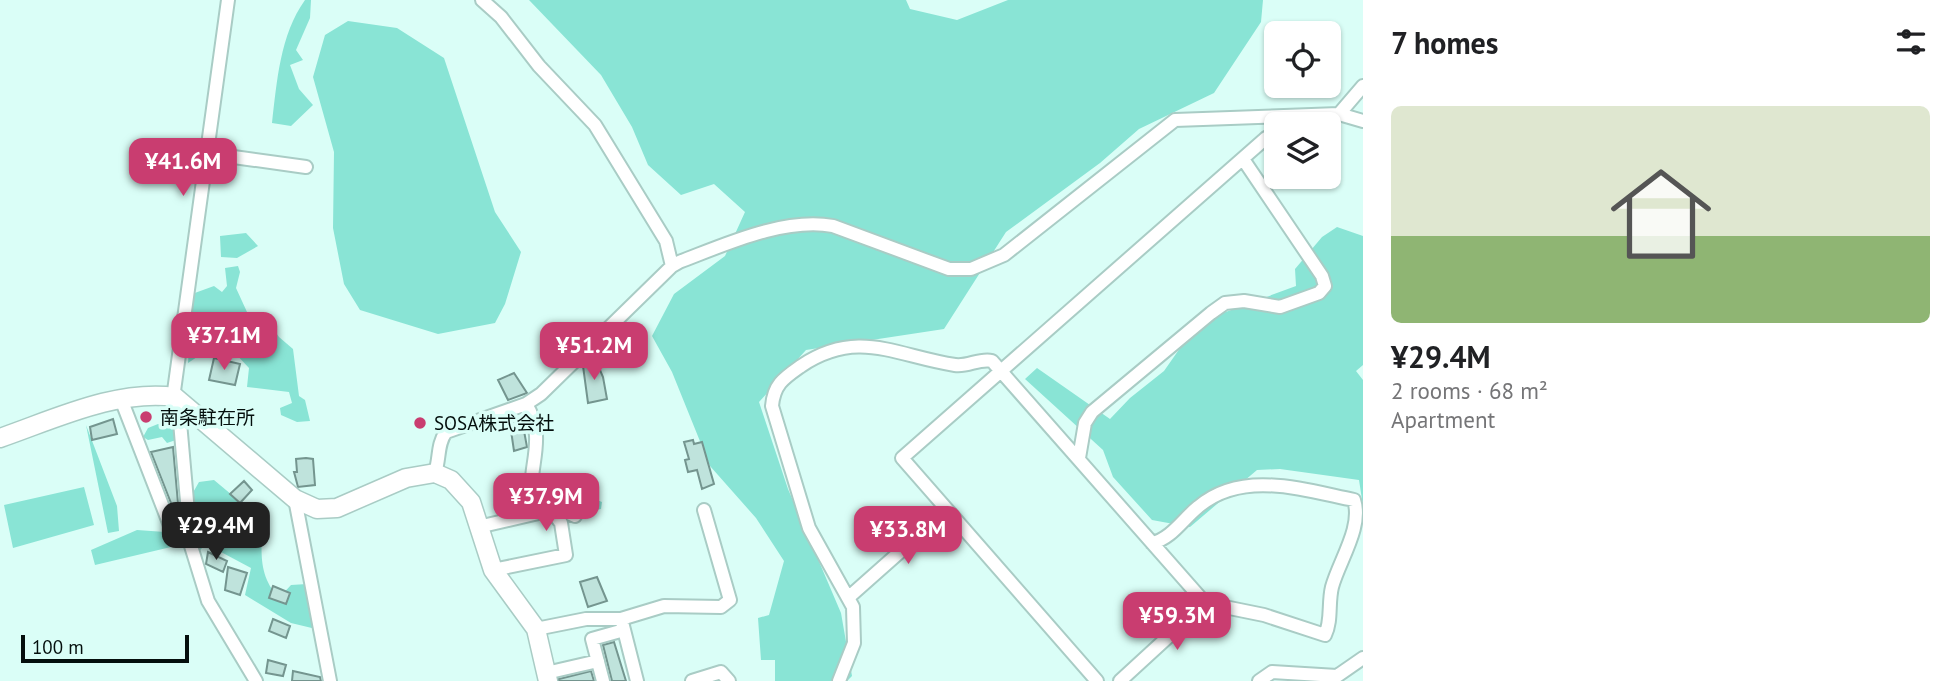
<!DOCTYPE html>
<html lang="en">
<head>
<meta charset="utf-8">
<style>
  body { margin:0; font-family:"PT Sans","Noto Sans JP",sans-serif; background:#f2f2f2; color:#202124; height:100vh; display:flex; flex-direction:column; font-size:26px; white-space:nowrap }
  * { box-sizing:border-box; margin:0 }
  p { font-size:23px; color:#757577 }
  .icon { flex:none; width:38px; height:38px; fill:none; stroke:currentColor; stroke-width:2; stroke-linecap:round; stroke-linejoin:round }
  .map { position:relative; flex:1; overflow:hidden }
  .panel { display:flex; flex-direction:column; background:#fff; width:595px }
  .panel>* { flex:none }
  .buttons { position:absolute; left:1264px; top:21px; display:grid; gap:14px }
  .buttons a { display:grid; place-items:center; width:77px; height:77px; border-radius:10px; background:#fff; box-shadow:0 2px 5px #0004; font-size:35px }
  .scale { position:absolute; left:21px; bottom:18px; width:168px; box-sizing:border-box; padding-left:7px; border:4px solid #040f0d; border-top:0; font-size:19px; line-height:24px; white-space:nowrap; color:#040f0d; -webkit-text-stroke:5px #dafef7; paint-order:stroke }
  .price { position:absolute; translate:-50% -60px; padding:0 16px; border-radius:14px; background:#c93d70; color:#fff; font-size:23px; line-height:46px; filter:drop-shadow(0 2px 4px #0008) }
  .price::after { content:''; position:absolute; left:50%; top:42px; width:21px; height:16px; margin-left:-10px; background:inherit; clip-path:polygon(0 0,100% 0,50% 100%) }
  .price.current { background:#222; color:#fff }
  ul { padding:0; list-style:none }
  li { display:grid; align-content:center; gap:14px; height:371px; padding:0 28px }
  li span { display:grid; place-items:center; height:217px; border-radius:10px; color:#555 }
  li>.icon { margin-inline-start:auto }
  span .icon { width:126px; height:126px; fill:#fffc; stroke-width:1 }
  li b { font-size:30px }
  h2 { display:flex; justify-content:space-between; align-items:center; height:84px; padding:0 28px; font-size:30px }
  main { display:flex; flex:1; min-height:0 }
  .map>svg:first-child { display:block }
</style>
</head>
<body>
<main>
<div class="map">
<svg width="1363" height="681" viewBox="0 0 1363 681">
  <rect width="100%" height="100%" fill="#dafef7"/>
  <!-- green -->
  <path fill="#89e4d5" d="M305,0H311L310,18L296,50L303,60L290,65L299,89L313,105L291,126L272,123C277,81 280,35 305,0Z
    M529,0H906L910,9L957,20L1008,0H1263L1261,22L1214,93L1139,129L1100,163L1006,232L944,329L806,350L759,402L788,489L841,613L852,676L847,681H775V660H761L758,618L769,615L784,561L756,518L710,466L672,372L652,336L674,294L725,256L745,212L714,184L681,195L648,165L632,127L601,75Z
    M348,21L397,28L444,58L495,212L521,252L505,304L495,323L438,334L360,310L344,284L333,228L334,152L313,77L325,35Z
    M1337,227L1363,236V365L1356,371L1363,380V506L1359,480L1280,469L1257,470L1190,527L1152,520L1113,477L1103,450L1025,379L1037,368L1110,419L1130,398L1164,371L1185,341L1223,313L1296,286L1295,269L1322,237Z
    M246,233L258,246L237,258L221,257L220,236Z
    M238,266L240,272L236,288L247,312L238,318L234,331L267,320L279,337L293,349L299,396L305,400L310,421L297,422L281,415L280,408L292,403L289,392L247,387L249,368L234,352L209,349L188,363L192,294L214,286L222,292L227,286L225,268Z
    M158,424L179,426V439L167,443L162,437L148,440L143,437L148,428Z
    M86,425L117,506L119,531L108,533Z
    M541,474L567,487L593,485L596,492L582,494L602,502L601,509L583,512L564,506L558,509L540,502L537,487Z
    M214,480L262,520C262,551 257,574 279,598L291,585L307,584L316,629L291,623L245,595L251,568L206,544L200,550L191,496L199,482Z
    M84,487L94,525L13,548L4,505Z
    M137,530L165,532L171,547L95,565L91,550Z"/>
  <!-- building -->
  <path fill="#bfe3dc" stroke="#74958f" stroke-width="2" d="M594,356L603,377L607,399L588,403L583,366Z
    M214,358L240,364L235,385L209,380Z
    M514,373L527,393L508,400L498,380Z
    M113,419L117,434L92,440L90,427Z
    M522,420L527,447L514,451L510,424Z
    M693,440L694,444L702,442L714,484L702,489L697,470L688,472L685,460L689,459L684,442Z
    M173,447L180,526L151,452Z
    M306,458L313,459L315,485L298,487L294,472H297L296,459Z
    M244,481L252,490L240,503L230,494Z
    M208,552L227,561L223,572L206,564Z
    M228,567L247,573L240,595L225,590Z
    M597,577L607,601L588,607L580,582Z
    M273,586L290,593L286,604L269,598Z
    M273,619L290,626L286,638L269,631Z
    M614,642L626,681H612L603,645Z
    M268,660L286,665L283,676L266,673Z
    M293,671L320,677L321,681H292Z
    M591,671L594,681H559V679Z"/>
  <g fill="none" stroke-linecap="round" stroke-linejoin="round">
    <!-- street casing -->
    <g stroke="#a9ccc5" stroke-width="16">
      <path id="street" d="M228,0L174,391L179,411L191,546L208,601L256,681
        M482,0L501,17L539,66L595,125L666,241L672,266
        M1339,114L1363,121
        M205,153L306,167
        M121,399L171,528
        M526,404C553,448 514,483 543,512
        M1079,458L1085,423L1092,412L1211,313L1225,303L1244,301L1280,307L1319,293L1325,286L1322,276L1243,159
        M435,473C440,458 437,444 446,432L526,404L541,394L672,266L679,262C724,245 784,217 833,226L949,269H971L1004,255L1175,120L1339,114L1363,86
        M295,499L330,681
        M554,514L561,510L575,516
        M478,527L543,512L554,514L561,523L566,555L493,570
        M849,597L946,511
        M622,622L637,681
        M536,629L586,619H621L664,606L721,607L730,600L704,510
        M546,673L598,661
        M603,681L592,639L624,630
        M692,681L721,672L729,681
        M839,681L854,643L853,607L809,528L772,406C774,384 784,378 801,366C858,328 896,356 955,365C968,367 979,358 992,361L1205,603L1264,615L1325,635C1332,621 1328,603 1332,587C1339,561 1363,527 1354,500C1304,490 1242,469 1198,507C1183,519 1171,539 1152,543
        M1097,681L902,458L1266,138L1276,133
        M1120,681L1205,603
        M1259,681L1272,672L1337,676L1363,658"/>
    </g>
    <!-- secondary casing -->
    <g stroke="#a9ccc5" stroke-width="21">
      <path id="secondary" d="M0,438C55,419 117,389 175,397L295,499L317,509L337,508L406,478L435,473L451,480L471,502L493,570L536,629L548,681"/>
    </g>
    <!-- street -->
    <use href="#street" stroke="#fff" stroke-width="12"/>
    <!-- secondary -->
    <use href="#secondary" stroke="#fff" stroke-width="18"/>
  </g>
  <!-- markers -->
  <g fill="#c93d70" stroke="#dafef7" stroke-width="2.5">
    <circle cx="146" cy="417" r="7"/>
    <circle cx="420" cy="423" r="7"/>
  </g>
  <g text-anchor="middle" stroke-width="7" stroke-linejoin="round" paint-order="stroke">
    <!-- poi labels -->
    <g font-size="19" fill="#040f0d" stroke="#dafef7" text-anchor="start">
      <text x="160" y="424">南条駐在所</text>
      <text x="434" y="430">SOSA株式会社</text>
    </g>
  </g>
</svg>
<div class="buttons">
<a><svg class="icon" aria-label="locate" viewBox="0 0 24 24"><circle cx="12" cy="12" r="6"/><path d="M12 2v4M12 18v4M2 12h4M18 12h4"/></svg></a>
<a><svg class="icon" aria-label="layers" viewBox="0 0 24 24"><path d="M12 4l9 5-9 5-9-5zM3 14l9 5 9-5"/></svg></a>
</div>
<div class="scale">100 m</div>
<b class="price" style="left:183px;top:198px">¥41.6M</b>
<b class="price" style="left:224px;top:372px">¥37.1M</b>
<b class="price" style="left:594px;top:382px">¥51.2M</b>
<b class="price" style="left:546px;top:533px">¥37.9M</b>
<b class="price current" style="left:216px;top:562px">¥29.4M</b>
<b class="price" style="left:908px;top:566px">¥33.8M</b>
<b class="price" style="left:1177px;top:652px">¥59.3M</b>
</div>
<section class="panel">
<h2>7 homes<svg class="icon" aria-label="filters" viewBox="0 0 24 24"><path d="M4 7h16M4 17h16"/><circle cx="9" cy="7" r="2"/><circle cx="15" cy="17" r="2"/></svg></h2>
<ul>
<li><span style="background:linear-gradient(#dfe7d0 60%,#8fb573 0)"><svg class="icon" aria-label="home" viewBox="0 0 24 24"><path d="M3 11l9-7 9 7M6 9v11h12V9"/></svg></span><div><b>¥29.4M</b><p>2 rooms · 68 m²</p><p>Apartment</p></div></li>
</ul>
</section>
</main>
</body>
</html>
